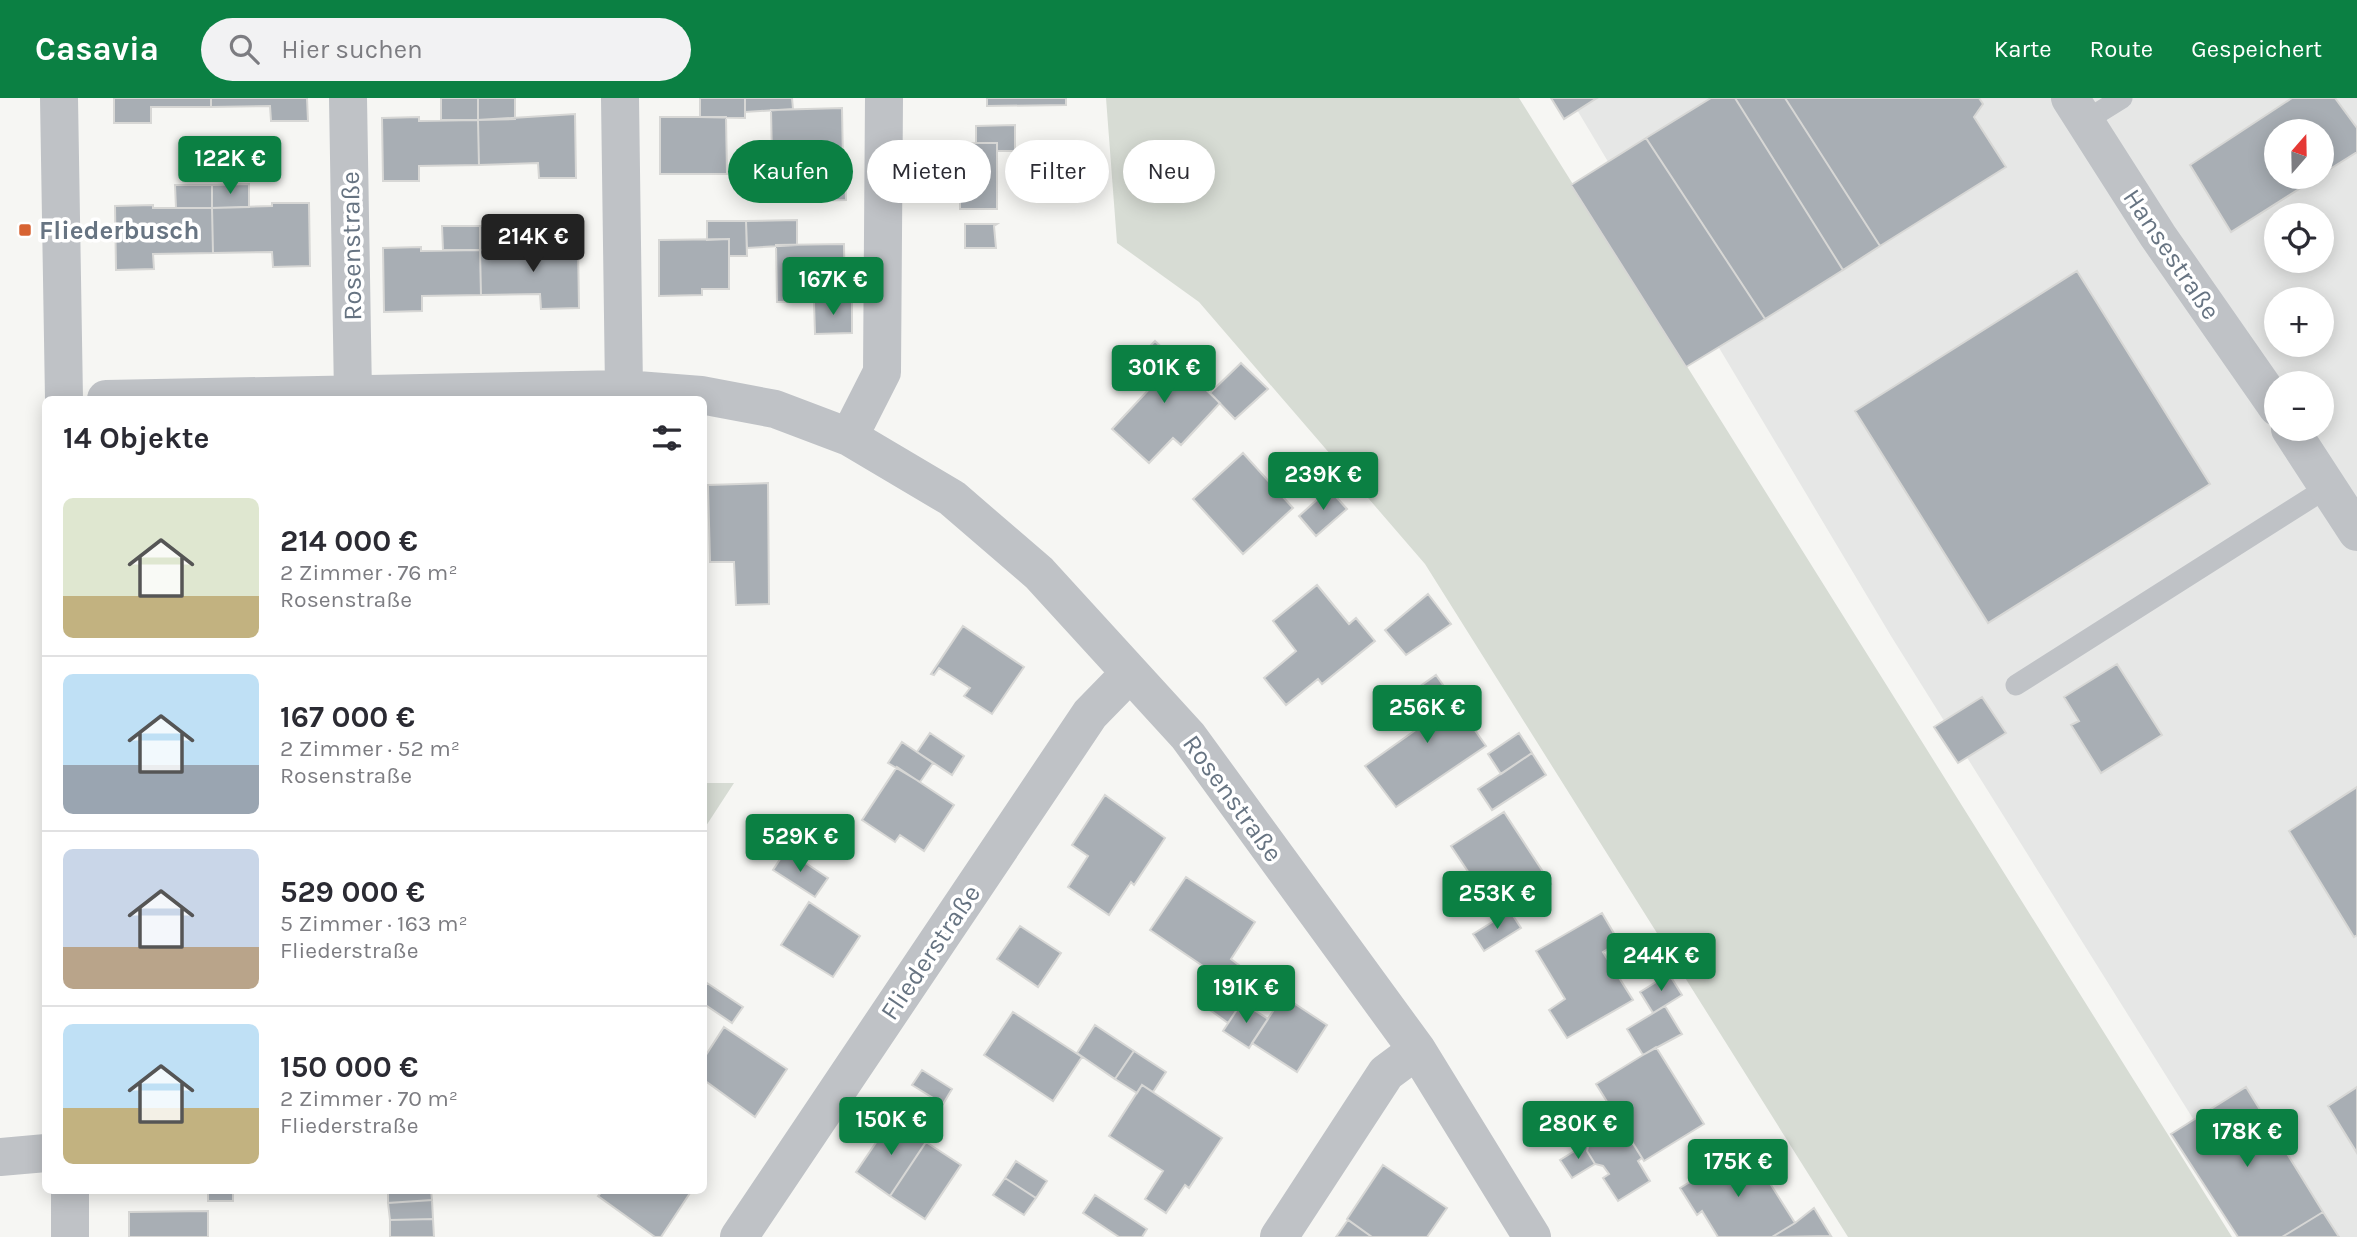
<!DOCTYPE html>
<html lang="de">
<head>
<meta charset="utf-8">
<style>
  body { margin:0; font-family:Karla,sans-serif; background:#f2f2f3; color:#2b2b33; height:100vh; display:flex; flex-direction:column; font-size:26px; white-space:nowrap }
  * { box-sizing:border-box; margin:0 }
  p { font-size:23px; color:#7c7c81 }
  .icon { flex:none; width:38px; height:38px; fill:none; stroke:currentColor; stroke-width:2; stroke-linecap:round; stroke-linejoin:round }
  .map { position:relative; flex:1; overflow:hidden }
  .panel { position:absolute; left:42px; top:298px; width:665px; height:798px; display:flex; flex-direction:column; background:#fff; border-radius:10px; box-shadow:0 4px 18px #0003 }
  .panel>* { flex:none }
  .guide { position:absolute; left:728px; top:42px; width:665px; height:63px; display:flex; gap:14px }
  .needle { width:46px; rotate:20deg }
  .fabs { position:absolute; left:2264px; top:21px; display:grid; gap:14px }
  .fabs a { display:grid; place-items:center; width:70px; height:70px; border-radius:50%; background:#fff; box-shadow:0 4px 18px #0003; font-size:35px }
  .price { position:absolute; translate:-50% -60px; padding:0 16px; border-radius:7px; background:#0b8043; color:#fff; font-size:23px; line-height:46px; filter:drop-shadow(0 2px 4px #0008) }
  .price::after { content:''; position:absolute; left:50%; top:42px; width:21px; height:16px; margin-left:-10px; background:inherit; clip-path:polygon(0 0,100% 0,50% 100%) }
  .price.current { background:#222; color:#fff }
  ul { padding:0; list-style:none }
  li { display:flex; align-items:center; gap:21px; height:175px; padding:0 21px }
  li+li { border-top:2px solid #e1e1e2 }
  li span { display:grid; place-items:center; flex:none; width:196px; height:140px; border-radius:10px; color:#555 }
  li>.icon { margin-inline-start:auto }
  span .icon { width:84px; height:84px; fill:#fffc; stroke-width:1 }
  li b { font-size:30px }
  h2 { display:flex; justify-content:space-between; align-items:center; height:84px; padding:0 21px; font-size:30px }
  .tag { padding:0 24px; border-radius:32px; background:#fff; box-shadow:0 4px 18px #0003; font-size:24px; line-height:63px }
  .tag.current { background:#0b8043; color:#fff }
  header { display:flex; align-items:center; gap:42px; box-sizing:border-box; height:98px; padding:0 35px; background:#0b8043; color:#fff }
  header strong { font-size:33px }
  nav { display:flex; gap:38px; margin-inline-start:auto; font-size:24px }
  .search { width:490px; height:63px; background:#f2f2f3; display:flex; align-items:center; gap:18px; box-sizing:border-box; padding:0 24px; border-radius:38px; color:#7c7c81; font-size:26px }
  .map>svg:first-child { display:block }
</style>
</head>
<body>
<header>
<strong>Casavia</strong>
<div class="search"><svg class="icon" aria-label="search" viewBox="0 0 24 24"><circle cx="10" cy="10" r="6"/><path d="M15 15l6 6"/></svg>Hier suchen</div>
<nav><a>Karte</a><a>Route</a><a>Gespeichert</a></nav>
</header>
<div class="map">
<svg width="2357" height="1139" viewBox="0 0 2357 1139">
  <rect width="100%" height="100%" fill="#f6f6f3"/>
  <!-- built -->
  <path fill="#e6e7e6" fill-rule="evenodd" d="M1570,0H2357V1139H2267L1891,538ZM2277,33H2322V79H2277ZM2277,117H2322V163H2277ZM2277,201H2322V247H2277ZM2277,285H2322V331H2277Z"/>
  <!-- green -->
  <path fill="#d7dcd4" d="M1106,0H1519L2232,1139H1848L1425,466L1199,204L1117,145Z
    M704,685H734L704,731Z"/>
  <!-- building -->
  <path fill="#a8aeb4" stroke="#d7d7d5" stroke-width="2" d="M114,0H211V9H151V25H114Z
    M211,0H307L308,23H271L270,8L211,9Z
    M441,0H478V22H441Z
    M478,0H515V21L478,22Z
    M700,0H745V20L700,19Z
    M745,0H792L793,11L745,14Z
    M987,0H1066V7L987,8Z
    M1551,0H1597L1564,21Z
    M1711,0H1735L1843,172L1765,221L1646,40Z
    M1735,0H1785L1880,148L1843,172Z
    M1785,0H1979L1983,6L1974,19L2006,69L1880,148Z
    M2292,0H2335L2357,30V54L2322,76V33H2277V79H2318L2231,134L2190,67Z
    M842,10L843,66L799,67V60L772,61L771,12Z
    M575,16L576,80H539L538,65L479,67L478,22Z
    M419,19V23L478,22L479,67L419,68V83H383L382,20Z
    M660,19H726L727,76H660Z
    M1015,27V53H997V45H976V28Z
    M1646,40L1765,221L1686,269L1571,87Z
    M976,45H997V111H960V97H917L916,46Z
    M842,62H845L846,102L810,103V85H800L799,67L843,66Z
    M249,86V109L212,110V87Z
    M175,87H212V110H176Z
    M272,105H309L310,168L273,169L272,154L213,155L212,110L272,108Z
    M153,107V110H212L213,155L153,156L154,171L116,172L115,108Z
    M797,122V147L747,150L746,123Z
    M707,123H746L747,158H729V141L707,142Z
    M965,126H997L994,128L996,150H965Z
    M517,127V151L480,152V128Z
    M442,128H480V152H443Z
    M729,141V191H702V197L659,198V142Z
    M844,146L845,203L777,204L776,147Z
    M578,147L579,210L541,211L540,196L481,197L480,152Z
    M421,149V153L480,152L481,197L422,198V213L384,214L383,150Z
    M2077,173L2210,386L1988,525L1855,313Z
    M845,203H852V235L815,236L814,204Z
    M1155,243L1220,305L1181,347L1173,340L1149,365L1112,331L1153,287L1132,267Z
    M1241,265L1268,291L1235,321L1210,295Z
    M1243,355L1293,410L1243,456L1193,401Z
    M768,385L769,506L736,507L734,464H710L708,387Z
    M1329,391L1347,411L1316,438L1299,418Z
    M1317,487L1349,526L1356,520L1375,543L1322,586L1318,581L1286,607L1264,580L1296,553L1273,523Z
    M1428,496L1451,526L1406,557L1385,532Z
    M963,528L1024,569L992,616L964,598L970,590L939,570L934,577L931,576Z
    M2117,566L2162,637L2101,675L2071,627L2079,623L2064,599Z
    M1436,577L1486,648L1396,709L1365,668L1424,626L1405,599Z
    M1982,599L2006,635L1958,665L1934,629Z
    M930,635L964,658L952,677L917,654Z
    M1519,635L1532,655L1501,676L1488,656Z
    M902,644L933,665L920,684L888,665Z
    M1532,655L1546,677L1492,712L1478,691Z
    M897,669L954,707L924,753L900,737L895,744L862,722Z
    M2357,689V837L2354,839L2289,733Z
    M1105,697L1165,740L1134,787L1131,784L1109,817L1068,789L1088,758L1072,747Z
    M1504,714L1551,786L1499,820L1451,748Z
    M786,752L828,780L815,799L773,772Z
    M1186,779L1255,824L1231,861L1240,868L1210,912L1201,906L1219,879L1150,832Z
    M809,804L860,838L833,879L781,847Z
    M1510,813L1521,830L1484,853L1473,836Z
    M1602,815L1619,844L1603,854L1633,902L1567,940L1549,912L1565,901L1536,853Z
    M1020,828L1061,855L1038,889L997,861Z
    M1240,868L1258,880L1228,925L1210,912Z
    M1669,876L1682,897L1653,915L1640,894Z
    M707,885L743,909L732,925L704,906V890Z
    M1283,898L1327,927L1297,974L1252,945Z
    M1242,904L1268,921L1249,950L1223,933Z
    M1665,908L1682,936L1643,957L1627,931Z
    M1013,914L1082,959L1053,1003L984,957Z
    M1095,927L1134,953L1115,981L1077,955Z
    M724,929L787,971L755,1019L704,982V960Z
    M1656,949L1704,1026L1644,1063L1596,986Z
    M1134,953L1166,974L1153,994L1142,987L1137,995L1115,981Z
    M922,972L952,991L943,1006L912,987Z
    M1142,987L1222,1040L1189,1090L1185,1087L1166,1115L1145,1101L1163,1073L1109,1038Z
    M2246,989L2323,1114L2282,1139H2238L2171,1036Z
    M2357,989V1055L2328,1008Z
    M1609,1007L1642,1060L1638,1063L1650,1083L1618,1103L1603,1080L1609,1076L1603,1068L1595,1066L1587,1053L1589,1044L1600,1037L1593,1024L1594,1016Z
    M892,1021L926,1044L890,1098L856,1074Z
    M926,1044L961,1067L925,1121L890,1098Z
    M1589,1044L1587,1053L1595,1066L1572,1080L1560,1062Z
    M1747,1049L1795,1125L1772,1139H1718L1702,1113L1697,1117L1680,1090Z
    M1016,1063L1047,1083L1036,1100L1005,1080Z
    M1383,1067L1447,1110L1427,1139H1372L1347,1121Z
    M1005,1080L1036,1100L1024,1117L993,1097Z
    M208,1092H233V1103H208Z
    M388,1092H431L432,1102L388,1105Z
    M603,1092H692L661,1139H655L598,1098Z
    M1095,1097L1147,1131L1142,1139H1119L1083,1115Z
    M432,1102L433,1121L390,1122L388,1105Z
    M1814,1110L1831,1138L1772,1139L1795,1125Z
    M208,1113V1139H129V1114Z
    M2323,1114L2339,1139H2282Z
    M433,1121L434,1139H390V1122Z
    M1348,1122L1372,1139H1336Z"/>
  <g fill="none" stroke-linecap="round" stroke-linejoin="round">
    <!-- service -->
    <path stroke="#bfc2c6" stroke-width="21" d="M2085,23L2122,0
      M2016,587L2328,389"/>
    <!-- minor -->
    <path stroke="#bfc2c6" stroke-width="38" d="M59,0L64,301
      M348,0L353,297
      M620,0L624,291
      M2070,0L2158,138L2277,309
      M106,301L624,291L701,297L775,311L849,339L952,400L1039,475L1188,638L1417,952L1532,1139
      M2290,331L2357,434
      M849,339L882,274L884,0
      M0,1059L46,1055
      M70,1092V1139
      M739,1139L1090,616L1130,575
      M1279,1139L1386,975L1417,952"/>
  </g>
  <!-- markers -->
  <rect fill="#d76332" stroke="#fff" stroke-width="2.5" x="18" y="125" width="14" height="14" rx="3.5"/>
  <g text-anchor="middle" stroke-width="7" stroke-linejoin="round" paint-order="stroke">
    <!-- poi labels -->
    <g font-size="26" font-weight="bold" fill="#677482" stroke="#fff" text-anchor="start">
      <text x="39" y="141">Fliederbusch</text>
    </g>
    <!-- street labels -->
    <g font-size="26" fill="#677482" stroke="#fff">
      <text transform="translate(351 148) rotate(-91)" y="9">Rosenstraße</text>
      <text transform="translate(2172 156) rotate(56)" y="9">Hansestraße</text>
      <text transform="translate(1233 700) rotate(54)" y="9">Rosenstraße</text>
      <text transform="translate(930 854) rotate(-56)" y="9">Fliederstraße</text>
    </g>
  </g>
</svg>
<div class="fabs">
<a><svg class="needle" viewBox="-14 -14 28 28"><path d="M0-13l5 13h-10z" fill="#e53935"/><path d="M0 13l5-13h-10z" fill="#7c7c81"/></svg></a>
<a><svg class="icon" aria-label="locate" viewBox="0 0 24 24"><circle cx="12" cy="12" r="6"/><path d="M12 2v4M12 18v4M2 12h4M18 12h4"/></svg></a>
<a>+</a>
<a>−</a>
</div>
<b class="price" style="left:230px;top:98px">122K €</b>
<b class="price current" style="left:533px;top:176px">214K €</b>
<b class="price" style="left:833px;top:219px">167K €</b>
<b class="price" style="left:1164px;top:307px">301K €</b>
<b class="price" style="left:1323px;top:414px">239K €</b>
<b class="price" style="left:1427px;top:647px">256K €</b>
<b class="price" style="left:800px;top:776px">529K €</b>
<b class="price" style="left:1497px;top:833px">253K €</b>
<b class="price" style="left:1661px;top:895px">244K €</b>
<b class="price" style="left:1246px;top:927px">191K €</b>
<b class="price" style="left:891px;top:1059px">150K €</b>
<b class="price" style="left:1578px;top:1063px">280K €</b>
<b class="price" style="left:2247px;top:1071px">178K €</b>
<b class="price" style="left:1738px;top:1101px">175K €</b>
<div class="guide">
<a class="tag current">Kaufen</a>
<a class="tag">Mieten</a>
<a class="tag">Filter</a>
<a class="tag">Neu</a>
</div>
<section class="panel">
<h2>14 Objekte<svg class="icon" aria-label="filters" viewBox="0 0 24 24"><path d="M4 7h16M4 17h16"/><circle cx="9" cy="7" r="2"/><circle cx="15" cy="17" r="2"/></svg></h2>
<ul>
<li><span style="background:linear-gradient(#dfe7d0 70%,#c2b280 0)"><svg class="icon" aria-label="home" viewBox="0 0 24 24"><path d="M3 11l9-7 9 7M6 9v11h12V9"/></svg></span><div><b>214 000 €</b><p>2 Zimmer · 76 m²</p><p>Rosenstraße</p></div></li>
<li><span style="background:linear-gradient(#bfe0f5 65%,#9aa5b1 0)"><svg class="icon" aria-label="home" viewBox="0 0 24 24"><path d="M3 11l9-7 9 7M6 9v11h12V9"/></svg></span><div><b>167 000 €</b><p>2 Zimmer · 52 m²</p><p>Rosenstraße</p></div></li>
<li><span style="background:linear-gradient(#c9d6e8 70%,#b9a48a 0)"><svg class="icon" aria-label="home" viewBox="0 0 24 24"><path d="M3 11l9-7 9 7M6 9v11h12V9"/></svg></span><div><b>529 000 €</b><p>5 Zimmer · 163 m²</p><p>Fliederstraße</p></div></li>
<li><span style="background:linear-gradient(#bfe0f5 60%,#c2b280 0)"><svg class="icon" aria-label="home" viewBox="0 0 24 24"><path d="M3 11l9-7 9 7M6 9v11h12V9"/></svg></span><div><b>150 000 €</b><p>2 Zimmer · 70 m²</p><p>Fliederstraße</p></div></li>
</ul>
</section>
</div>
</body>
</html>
